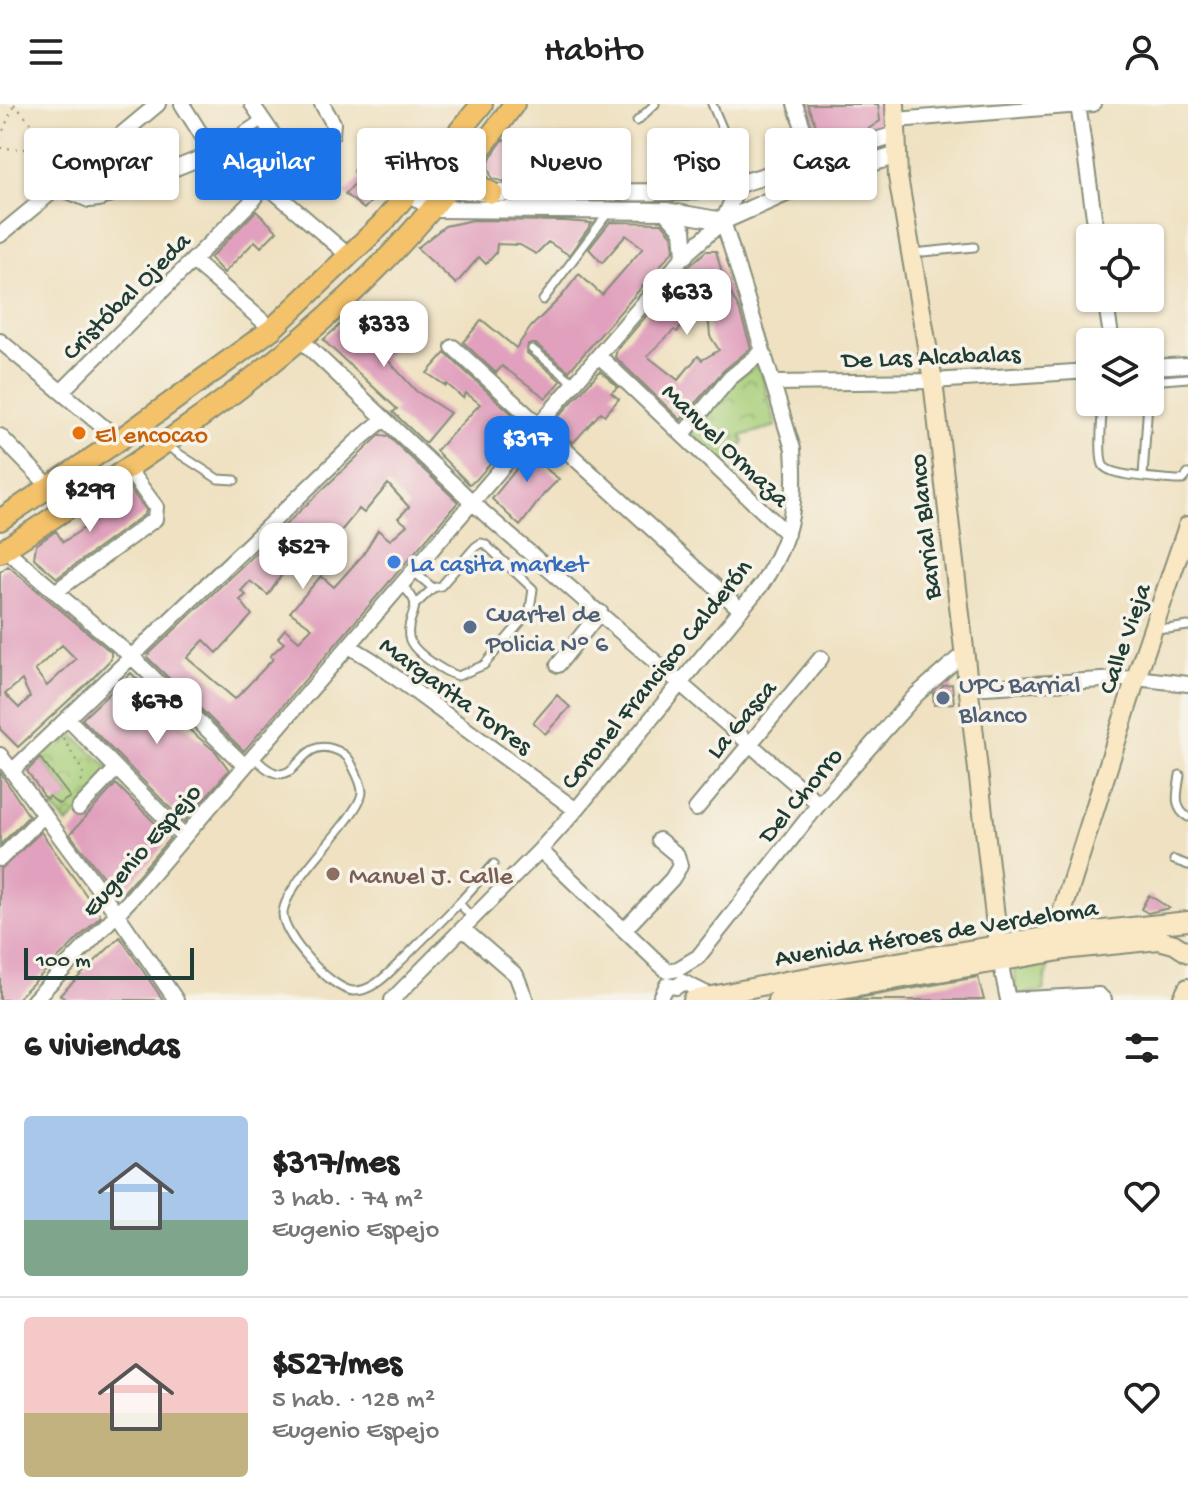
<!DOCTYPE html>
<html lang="es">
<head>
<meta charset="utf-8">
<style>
  body { margin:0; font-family:"Gochi Hand",sans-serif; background:#f2f2f2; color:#222; height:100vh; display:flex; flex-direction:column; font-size:30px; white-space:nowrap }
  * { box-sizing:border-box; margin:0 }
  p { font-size:26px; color:#767676 }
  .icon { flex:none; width:44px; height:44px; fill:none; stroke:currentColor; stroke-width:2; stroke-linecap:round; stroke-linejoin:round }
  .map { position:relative; height:896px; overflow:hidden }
  .drawer { display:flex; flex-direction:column; background:#fff; flex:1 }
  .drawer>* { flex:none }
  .top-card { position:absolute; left:24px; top:24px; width:1140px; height:72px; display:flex; gap:16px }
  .tools { position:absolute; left:1076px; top:120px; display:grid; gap:16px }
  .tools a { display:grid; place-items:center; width:88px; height:88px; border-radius:8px; background:#fff; box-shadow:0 2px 6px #0004; font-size:40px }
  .scale { position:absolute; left:24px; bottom:20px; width:170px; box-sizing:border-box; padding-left:8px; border:4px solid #1f3d34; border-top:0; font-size:22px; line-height:28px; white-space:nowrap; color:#1f3d34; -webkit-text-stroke:6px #f7f3e8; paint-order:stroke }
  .price { position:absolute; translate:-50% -68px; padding:0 18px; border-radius:16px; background:#fff; color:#222; font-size:26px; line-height:52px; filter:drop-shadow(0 2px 4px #0008) }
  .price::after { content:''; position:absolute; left:50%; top:48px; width:24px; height:18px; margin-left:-12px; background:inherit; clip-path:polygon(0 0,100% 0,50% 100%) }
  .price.active { background:#1a73e8; color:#fff }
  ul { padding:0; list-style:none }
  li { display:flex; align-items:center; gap:24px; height:200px; padding:0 24px }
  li+li { border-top:2px solid #e0e0e0 }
  li span { display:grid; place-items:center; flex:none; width:224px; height:160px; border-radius:8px; color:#555 }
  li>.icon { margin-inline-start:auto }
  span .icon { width:96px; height:96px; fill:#fffc; stroke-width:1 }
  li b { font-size:34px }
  h2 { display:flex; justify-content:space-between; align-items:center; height:96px; padding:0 24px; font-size:34px }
  .pill { padding:0 28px; border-radius:8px; background:#fff; box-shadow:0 2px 6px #0004; font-size:28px; line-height:72px }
  .pill.active { background:#1a73e8; color:#fff }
  header { display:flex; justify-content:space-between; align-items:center; height:104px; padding:0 24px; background:#fff; font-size:36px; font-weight:600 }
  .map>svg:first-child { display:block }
</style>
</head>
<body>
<header><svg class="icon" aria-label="menu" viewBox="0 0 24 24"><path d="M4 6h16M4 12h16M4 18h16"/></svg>Habito<svg class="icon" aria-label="person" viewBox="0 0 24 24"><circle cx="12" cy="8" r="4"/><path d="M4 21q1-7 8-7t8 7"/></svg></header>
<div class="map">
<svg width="1188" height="896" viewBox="0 0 1188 896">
  <defs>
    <pattern id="park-crowns" width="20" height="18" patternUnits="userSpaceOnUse" patternTransform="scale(2)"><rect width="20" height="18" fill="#a7ce79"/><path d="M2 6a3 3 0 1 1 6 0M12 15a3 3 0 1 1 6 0" fill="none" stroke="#87a864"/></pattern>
  </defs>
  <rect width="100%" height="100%" fill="#f7f3e8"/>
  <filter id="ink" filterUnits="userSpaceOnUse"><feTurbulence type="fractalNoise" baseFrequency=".0125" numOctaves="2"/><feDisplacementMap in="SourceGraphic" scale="16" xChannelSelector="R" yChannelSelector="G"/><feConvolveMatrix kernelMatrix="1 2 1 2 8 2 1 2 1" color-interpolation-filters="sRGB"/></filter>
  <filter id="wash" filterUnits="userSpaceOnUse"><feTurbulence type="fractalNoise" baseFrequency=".006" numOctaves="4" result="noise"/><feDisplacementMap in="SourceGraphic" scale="32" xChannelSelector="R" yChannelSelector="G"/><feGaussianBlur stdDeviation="1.8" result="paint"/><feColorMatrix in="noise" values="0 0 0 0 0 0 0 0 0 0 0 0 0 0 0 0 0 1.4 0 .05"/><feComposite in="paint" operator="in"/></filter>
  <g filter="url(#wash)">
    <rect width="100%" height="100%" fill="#efe1c1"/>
    <!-- park -->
    <path fill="url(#park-crowns)" stroke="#638656" stroke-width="2" d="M259,20L280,51L279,56C254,72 239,61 218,45Z
      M759,260L776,322L741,332L744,338L727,362L691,329L735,276Z
      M65,627L71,629L117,671L67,720L53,704L70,692L39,653Z
      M1049,859L1043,887L1016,892L1014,861Z"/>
    <g id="blocks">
      <!-- building -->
      <path fill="#e1a1be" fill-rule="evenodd" d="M807,0H878L880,17L859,31L824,42Z
        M503,36L550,41L546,78H507L492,75L488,63L491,53Z
        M359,75L378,90L364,105L345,90Z
        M256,107L277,127L261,143L255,137L224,169L210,154Z
        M473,116L565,117L592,119L569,151L548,138L536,150L520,141L497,140L496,149L486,160L479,153L456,180L417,144L445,122Z
        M610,118L662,119L672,131L674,146L569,267L536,240H528L527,249L561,277L546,294L502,262L496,269L463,238L482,216L516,244L531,223L561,193L579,170L602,191L643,144L626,131L602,159L589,145Z
        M706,147H716L724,177L739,205L751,244L723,267L681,316L615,253L617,246L687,164ZM700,200L709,220L710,232L719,246L702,256L698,252L678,276L647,252L674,226L677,228Z
        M364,199L402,233L385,253L416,287L450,309L425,339L393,308L397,305L323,236Z
        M445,249L524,321L476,376L469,380L436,347L480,300L466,289L463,294L447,280L446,282L427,269Z
        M600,267L618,283L611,289L619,295L605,311L601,308L573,339L552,320Z
        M380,331L388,332L458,398L244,647L148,554V551ZM388,380L409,403L398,414L407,421L390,436L378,426L363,451L334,483L321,472L290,508L312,524L299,537L285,525L278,534L284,539L270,552L273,555L235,595L187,554L204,536L217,549L252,511L240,496L246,491L241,487L250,477L268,491L291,457L304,443L315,454L328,443L359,405L364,409Z
        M540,336L557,351L545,364L559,375L544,390L520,422L492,395Z
        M127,381L146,406L145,410L57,474L34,454L36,441L56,427L63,438L111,406L104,397Z
        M8,462L111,548V555L93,574L18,643L0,625V468ZM62,541L76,555L47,582L35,566ZM22,576L30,593L19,604L5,590Z
        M131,569L180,618L216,648L229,666L184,718L82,615Z
        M952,580L954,599L934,601L933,589L939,588L943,581Z
        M557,591L570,603L545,630L533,619Z
        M40,654L70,693L59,700L49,692L46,695L27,667Z
        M0,668L29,712L0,741Z
        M116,680L170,734L122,790L117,791L70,730Z
        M41,728L101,812L16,896H0V766Z
        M1149,791L1169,804L1148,809L1141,805Z
        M120,833L163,896H67L60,891Z
        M978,873L984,896H847Z"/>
    </g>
  </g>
  <g filter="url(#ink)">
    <use href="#blocks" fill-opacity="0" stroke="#878f7a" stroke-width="2"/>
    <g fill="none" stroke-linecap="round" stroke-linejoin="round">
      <!-- service casing -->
      <g stroke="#878f7a" stroke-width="11">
        <path id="service" d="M712,0L745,78
          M637,17L655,0
          M358,67L400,93
          M551,88L558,29
          M913,149L974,143
          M543,196L608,109
          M532,245L574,279
          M1150,277L1188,274
          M1103,298C1102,312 1098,349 1103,361C1109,373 1162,374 1175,376H1183L1188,370
          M164,340L218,375L235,376
          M1143,372L1148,298
          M401,481C429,505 405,508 409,533C412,548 444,568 458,572L484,561L520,519L530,505L533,485L485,440L481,439L475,443L441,482L433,484L413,467
          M416,500L433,484
          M1156,523L1167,525L1188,522
          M253,652C299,701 293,632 333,645C340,647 348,652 351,659C355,667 362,679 362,688C362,695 356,703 352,709C336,734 285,783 283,809C282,832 331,885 353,887C369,888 384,874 394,864C416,842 438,821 459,799L473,815
          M1180,671C1178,687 1172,704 1188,713
          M1174,756L1188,761
          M459,799L494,760"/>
      </g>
      <!-- pedestrian casing -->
      <g stroke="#878f7a" stroke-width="14">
        <path id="pedestrian" d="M213,49L263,15"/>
      </g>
      <!-- minor casing -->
      <g stroke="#878f7a" stroke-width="18">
        <path id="minor" d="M182,0L213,49L223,58L241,70L263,78L349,152
          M252,0L290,55
          M795,0L820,74
          M1078,0L1097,134
          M896,16L1093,0
          M263,78L290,55L332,30L333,19L322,0
          M58,83L89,96L99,95L213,49
          M0,131L158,0
          M193,157L272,225
          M1105,194L1112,238
          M300,235L485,410L819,700
          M0,237L119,336
          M453,243L741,506
          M599,252L787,430
          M1150,263L1188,261
          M774,279L933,277L1090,267
          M61,288L255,94
          M683,330L730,274L762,248
          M0,332L49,382
          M5,445L132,553L244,661
          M55,488L155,415L156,403L127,364
          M349,542L372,556L576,706
          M558,561L600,508
          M967,584L1136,574L1188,580
          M67,614L183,732
          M0,651L117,810L176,896
          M12,667L355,339L384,315
          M79,704L116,665
          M696,705L821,554
          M540,746L667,867
          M0,755L44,711
          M463,825L516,871L526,896
          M625,825L672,775L680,762L677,751L659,736
          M1000,856L1008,896
          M667,867L678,865L698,853L819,700L916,591L963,550
          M683,878L711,892
          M667,881L676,883L683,878
          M34,896L129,797L685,151L723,117L739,80
          M392,896L540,746L576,706L762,480C792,433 797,400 793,345L723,117
          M660,896L667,881
          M1008,896L1099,891L1104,896"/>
      </g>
      <!-- tertiary casing -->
      <g stroke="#878f7a" stroke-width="20">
        <path id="tertiary" d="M426,70L448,85L492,89L686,88L739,80L895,31
          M410,89L432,105L666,107L723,117L820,74L895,52
          M666,107L683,126L685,151"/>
      </g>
      <!-- secondary casing -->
      <g stroke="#878f7a" stroke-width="22">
        <path id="secondary" d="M895,0L898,73L933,277L1000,856
          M1054,847L1060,815L1136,574L1188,422
          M693,896L790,876L1057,831L1188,817
          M777,896L1072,845L1159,836L1174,840L1188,849
          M1182,896L1188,884"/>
      </g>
      <!-- primary casing -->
      <g stroke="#878f7a" stroke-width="24">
        <path id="primary" d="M478,51C472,69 473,82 492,89
          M0,416L119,336L272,225L382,120L482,0
          M0,448C120,371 243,291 348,193C410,135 464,69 514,0"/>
      </g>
      <!-- path -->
      <path stroke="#878f7a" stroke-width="2" stroke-dasharray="2 6" stroke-linecap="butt" d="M14,0L66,59
        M0,34L14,1
        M0,44L53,46
        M63,634L83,668L81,683"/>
      <!-- service -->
      <use href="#service" stroke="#fff" stroke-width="7"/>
      <!-- pedestrian -->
      <use href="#pedestrian" stroke="#fff" stroke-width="10"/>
      <!-- minor -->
      <use href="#minor" stroke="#fff" stroke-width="14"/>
      <!-- tertiary -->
      <use href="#tertiary" stroke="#fff" stroke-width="16"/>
      <!-- secondary -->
      <use href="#secondary" stroke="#fae7c3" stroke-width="18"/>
      <!-- primary -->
      <use href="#primary" stroke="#f3c26a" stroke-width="20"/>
    </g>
  </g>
  <!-- markers -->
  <circle fill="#e8710a" stroke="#f7f3e8" stroke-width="3" cx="79" cy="329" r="8"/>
  <circle fill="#3f7fe0" stroke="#f7f3e8" stroke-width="3" cx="394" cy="458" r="8"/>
  <g fill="#5c6f8a" stroke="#f7f3e8" stroke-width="3">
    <circle cx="470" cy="523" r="8"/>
    <circle cx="943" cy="594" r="8"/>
  </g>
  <circle fill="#8d6e63" stroke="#f7f3e8" stroke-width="3" cx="333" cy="770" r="8"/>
  <g text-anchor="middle" stroke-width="7" stroke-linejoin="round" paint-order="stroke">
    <!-- street labels -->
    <g font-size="26" fill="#1f3d34" stroke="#f7f3e8">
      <text transform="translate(125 191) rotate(-45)" y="9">Cristóbal Ojeda</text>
      <text transform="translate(931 251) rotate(-2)" y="9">De Las Alcabalas</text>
      <text transform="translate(727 340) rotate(44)" y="9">Manuel Ormaza</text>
      <text transform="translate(923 423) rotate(-96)" y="9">Barrial Blanco</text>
      <text transform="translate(1123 534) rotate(-71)" y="9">Calle Vieja</text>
      <text transform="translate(655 569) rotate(-51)" y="9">Coronel Francisco Calderón</text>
      <text transform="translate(457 590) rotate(36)" y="9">Margarita Torres</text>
      <text transform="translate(740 614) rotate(-50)" y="9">La Gasca</text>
      <text transform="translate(799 690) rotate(-50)" y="9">Del Chorro</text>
      <text transform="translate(140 745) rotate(-49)" y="9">Eugenio Espejo</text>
      <text transform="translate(936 827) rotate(-9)" y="9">Avenida Héroes de Verdeloma</text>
    </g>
    <!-- food labels -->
    <g font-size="26" fill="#c56008" stroke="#f7f3e8" text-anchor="start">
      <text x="95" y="338">El encocao</text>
    </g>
    <!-- shop labels -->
    <g font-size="26" fill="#366cbe" stroke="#f7f3e8" text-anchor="start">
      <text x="410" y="467">La casita market</text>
    </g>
    <!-- service labels -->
    <g font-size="26" fill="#4e5e75" stroke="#f7f3e8" text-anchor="start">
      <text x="486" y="517">Cuartel de<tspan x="486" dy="30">Policia N° 6</tspan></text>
      <text x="959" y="588">UPC Barrial<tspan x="959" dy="30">Blanco</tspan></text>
    </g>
    <!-- education labels -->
    <g font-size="26" fill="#785e54" stroke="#f7f3e8" text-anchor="start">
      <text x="349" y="779">Manuel J. Calle</text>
    </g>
  </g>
</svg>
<div class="tools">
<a><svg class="icon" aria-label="locate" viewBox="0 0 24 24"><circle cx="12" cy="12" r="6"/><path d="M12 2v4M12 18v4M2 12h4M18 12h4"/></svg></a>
<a><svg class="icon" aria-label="layers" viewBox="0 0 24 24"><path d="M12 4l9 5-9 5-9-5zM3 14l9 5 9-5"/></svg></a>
</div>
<div class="scale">100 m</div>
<b class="price" style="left:687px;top:233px">$633</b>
<b class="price" style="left:384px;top:265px">$333</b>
<b class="price active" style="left:527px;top:380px">$317</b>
<b class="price" style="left:90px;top:430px">$299</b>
<b class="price" style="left:303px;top:487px">$527</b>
<b class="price" style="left:157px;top:642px">$678</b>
<div class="top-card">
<a class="pill">Comprar</a>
<a class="pill active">Alquilar</a>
<a class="pill">Filtros</a>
<a class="pill">Nuevo</a>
<a class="pill">Piso</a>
<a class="pill">Casa</a>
</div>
</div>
<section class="drawer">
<h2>6 viviendas<svg class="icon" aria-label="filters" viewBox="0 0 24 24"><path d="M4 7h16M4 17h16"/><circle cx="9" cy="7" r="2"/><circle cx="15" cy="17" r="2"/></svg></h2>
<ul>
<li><span style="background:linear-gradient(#a9c7e8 65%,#7fa58c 0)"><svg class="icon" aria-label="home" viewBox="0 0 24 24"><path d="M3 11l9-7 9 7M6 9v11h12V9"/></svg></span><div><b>$317/mes</b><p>3 hab. · 74 m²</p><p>Eugenio Espejo</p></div><svg class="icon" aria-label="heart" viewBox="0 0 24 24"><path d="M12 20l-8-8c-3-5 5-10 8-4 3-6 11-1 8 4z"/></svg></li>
<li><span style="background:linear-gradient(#f6c9c9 60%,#c2b280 0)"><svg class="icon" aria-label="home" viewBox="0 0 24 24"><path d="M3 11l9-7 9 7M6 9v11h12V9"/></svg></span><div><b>$527/mes</b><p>5 hab. · 128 m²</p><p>Eugenio Espejo</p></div><svg class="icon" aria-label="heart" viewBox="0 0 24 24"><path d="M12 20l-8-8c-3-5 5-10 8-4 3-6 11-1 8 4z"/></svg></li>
</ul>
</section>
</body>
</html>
